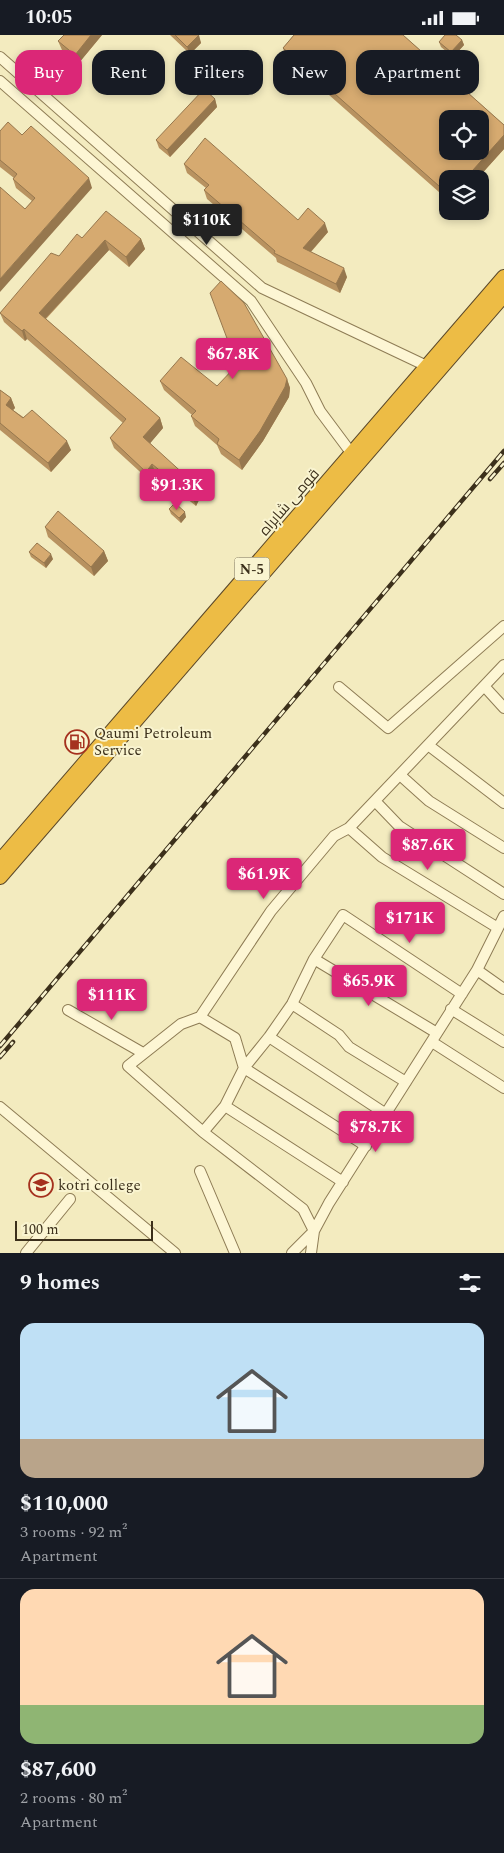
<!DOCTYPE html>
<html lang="en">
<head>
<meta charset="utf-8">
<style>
  body { margin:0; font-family:Spectral,Cairo,serif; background:#20242c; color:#f1f3f6; height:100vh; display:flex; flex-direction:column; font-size:19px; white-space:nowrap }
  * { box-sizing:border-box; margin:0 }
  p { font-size:16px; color:#9ea1a6 }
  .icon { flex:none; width:28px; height:28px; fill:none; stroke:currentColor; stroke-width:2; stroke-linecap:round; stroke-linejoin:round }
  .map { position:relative; height:1218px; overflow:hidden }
  .panel { display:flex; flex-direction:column; background:#171b24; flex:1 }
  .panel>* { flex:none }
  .guide { position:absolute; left:15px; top:15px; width:475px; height:45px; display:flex; gap:10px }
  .controls { position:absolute; left:439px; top:75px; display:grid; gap:10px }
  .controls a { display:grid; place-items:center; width:50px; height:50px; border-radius:10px; background:#171b24; box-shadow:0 2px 8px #0003; font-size:25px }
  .scale { position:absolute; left:15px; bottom:12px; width:138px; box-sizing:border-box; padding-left:5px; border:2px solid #3c301b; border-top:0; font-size:14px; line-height:18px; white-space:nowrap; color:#3c301b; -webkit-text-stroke:4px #f9f4d0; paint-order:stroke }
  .price { position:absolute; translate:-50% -42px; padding:0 11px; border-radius:5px; background:#db2777; color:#fff; font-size:16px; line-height:32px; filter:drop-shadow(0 1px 2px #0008) }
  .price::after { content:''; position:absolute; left:50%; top:30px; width:15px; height:11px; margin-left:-8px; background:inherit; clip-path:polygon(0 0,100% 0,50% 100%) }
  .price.current { background:#222; color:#fff }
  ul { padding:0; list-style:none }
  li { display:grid; align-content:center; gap:10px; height:265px; padding:0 20px }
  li+li { border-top:1px solid #363941 }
  li span { display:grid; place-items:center; height:155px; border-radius:15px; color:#555 }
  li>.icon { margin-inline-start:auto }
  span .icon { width:90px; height:90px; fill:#fffc; stroke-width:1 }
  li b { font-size:21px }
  h2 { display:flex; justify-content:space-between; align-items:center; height:60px; padding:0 20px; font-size:21px }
  .chip { padding:0 18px; border-radius:15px; background:#171b24; box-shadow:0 2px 8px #0003; font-size:18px; line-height:45px }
  .chip.current { background:#db2777; color:#fff }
  .status { display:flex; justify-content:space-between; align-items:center; height:35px; padding:0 25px; background:#171b24; direction:ltr }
  .status svg { height:14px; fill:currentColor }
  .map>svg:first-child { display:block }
</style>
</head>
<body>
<div class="status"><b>10:05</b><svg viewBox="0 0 49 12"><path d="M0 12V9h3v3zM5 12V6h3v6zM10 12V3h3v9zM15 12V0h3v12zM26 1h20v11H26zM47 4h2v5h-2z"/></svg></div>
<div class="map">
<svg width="504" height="1218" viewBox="0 0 504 1218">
  <rect width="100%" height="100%" fill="#f3ebbf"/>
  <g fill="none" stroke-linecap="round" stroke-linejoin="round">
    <!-- minor casing -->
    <g stroke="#8e7c55" stroke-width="12">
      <path id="minor" d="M0,22L262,253L433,334
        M0,46L251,266L306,348L320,376L355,423
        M504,630L349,793L334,801L271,876L200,982L181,989L128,1031L203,1097L303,1174L314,1196L329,1168L477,935L504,881
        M484,651L504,673
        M339,652L388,693L504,591
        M428,710L504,768
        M400,740L429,766L504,813
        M375,766L399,791L504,859
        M349,793L382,822L498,893
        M314,924L437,998
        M477,935L504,954
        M292,969L339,1000L349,1012L406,1047
        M451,974L504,1007
        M68,975L143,1018
        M200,982L235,1003L244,1033L366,1111
        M269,1002L386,1079
        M432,1007L504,1053
        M225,1071L343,1147
        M0,1072L175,1218
        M203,1097L225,1071L244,1033L269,1002L292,969L314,924L343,880L462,959
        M200,1136L235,1218
        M26,1218L70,1164
        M292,1218L314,1196L311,1218"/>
    </g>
    <!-- highway casing -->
    <g stroke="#5b482a" stroke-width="16">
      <path id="highway" d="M0,826L504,242
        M0,842L504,260"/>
    </g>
    <!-- minor -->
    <use href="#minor" stroke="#fdf6d4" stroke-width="10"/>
    <!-- highway -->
    <use href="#highway" stroke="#edbc45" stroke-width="14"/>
    <!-- rail casing -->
    <g stroke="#3c301b" stroke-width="4.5">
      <path id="rail" d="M490,444L504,428
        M0,1011L504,416
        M0,1022L13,1007"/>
    </g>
    <!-- rail -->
    <use href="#rail" stroke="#f9f4d0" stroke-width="2.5" stroke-dasharray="8" stroke-linecap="butt"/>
  </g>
  <!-- wall -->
  <path fill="#b89260" d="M64,0H102L78,29L62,15L58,6Z
    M170,0H198L201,8L190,19Z
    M293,0H403L504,90V114L477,144H448V165L286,22L283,13L294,0Z
    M462,5L464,10L453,22L441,12L439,7Z
    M215,64L217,72L170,122L159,113L156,105Z
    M0,96L22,100L92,153L25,174L32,166L16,153L13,144L14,143L0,132Z
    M184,129L298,185L328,197L311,217L347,242L340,258L277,227L276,223L207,164L204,155L206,153L187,138Z
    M82,203L141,204L145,214L129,232L109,215L46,284L160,383L163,393L150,408L201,461L196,471L156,439L150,446L114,413L110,403L123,388L27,304L25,306L4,287L0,278L59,221Z
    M287,344L290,353L289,362L263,406L242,435L221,419L217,410L195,391L191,381L192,380L164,355L160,346L217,351Z
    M0,355L11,363L15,373L13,375L71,415L51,437L0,395Z
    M169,474L186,482L181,488L171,479Z
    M45,492L104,516L108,526L94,541L48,502Z
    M29,517L53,524L46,533L31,522Z"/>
  <!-- shaded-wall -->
  <path fill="#96774e" d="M91,0H102L78,29L75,20Z
    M199,0L201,8L190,19L187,12Z
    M462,5L464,10L453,22L451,17Z
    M215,64L217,72L170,122L167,115Z
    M504,100V114L477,144H465Z
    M89,143L92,153L0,257V244Z
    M325,188L328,197L306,222L303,213Z
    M141,204L145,214L129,232L126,222Z
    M105,205L109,215L42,287L39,278Z
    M344,233L347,242L340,258L336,249Z
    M24,294L27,304L25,306L22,296Z
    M287,344L290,353L289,362L263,406L242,435L239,425Z
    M11,363L15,373L9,379L6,370Z
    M160,383L163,393L147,412L143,402Z
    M67,406L71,415L51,437L48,428Z
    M152,429L156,439L150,446L146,437Z
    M198,452L201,461L196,471L192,462Z
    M185,477L186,482L181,488L179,483Z
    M104,516L108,526L94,541L91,532Z
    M51,519L53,524L46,533L44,528Z"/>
  <!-- building -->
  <path fill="#d6aa70" stroke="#96774e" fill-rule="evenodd" d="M64,0H91L75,20L58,6Z
    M175,0H199L187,12Z
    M294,0H403L504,90V100L465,144H448V159L283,13ZM448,84H480V116H448Z
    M445,0H456L462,5L451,17L439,7Z
    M204,54L215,64L167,115L156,105Z
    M8,87L22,100L31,91L89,143L0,244V152L25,174L35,163L13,144L17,139L0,125V96Z
    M205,103L298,185L308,173L325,188L303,213L344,233L336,249L274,218L275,216L204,155L209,150L184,129Z
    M106,176L141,204L126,222L105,205L39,278L160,383L143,402L198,452L192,462L152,429L146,437L110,403L126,384L24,294L22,296L0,278L51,218L59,221L77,199L82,203Z
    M221,246L244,268L287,344L285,352L260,396L239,425L217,409L219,404L191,381L196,376L160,346L181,322L217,351L237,330L210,258Z
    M0,355L11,363L6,370L23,383L32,375L67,406L48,428L0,388Z
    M175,468L185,477L179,483L169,474Z
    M58,476L104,516L91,532L45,492Z
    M37,508L51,519L44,528L29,517Z"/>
  <!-- icons -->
  <defs>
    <g id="fuel-ring" transform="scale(1.25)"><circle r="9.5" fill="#f9f4d0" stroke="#a5311e" stroke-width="1.5"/><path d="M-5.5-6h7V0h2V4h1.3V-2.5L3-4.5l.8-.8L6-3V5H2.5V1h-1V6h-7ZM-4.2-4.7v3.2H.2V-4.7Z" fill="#a5311e"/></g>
    <g id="university-ring" transform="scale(1.25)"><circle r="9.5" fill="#f9f4d0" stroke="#a5311e" stroke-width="1.5"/><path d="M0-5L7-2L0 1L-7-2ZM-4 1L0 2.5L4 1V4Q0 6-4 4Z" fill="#a5311e"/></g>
  </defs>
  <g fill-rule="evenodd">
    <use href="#fuel-ring" x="77" y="707"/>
    <use href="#university-ring" x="41" y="1150"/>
  </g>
  <g text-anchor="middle" stroke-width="4" stroke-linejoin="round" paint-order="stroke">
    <!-- shield labels -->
    <rect fill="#f9f4d0" stroke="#756b51" stroke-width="1" x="234.5" y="522.5" width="35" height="23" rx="4"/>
    <g font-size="14" font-weight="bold" fill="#3c301b">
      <text x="252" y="539">N-5</text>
    </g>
    <!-- street labels -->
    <g font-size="15" fill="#3c301b" stroke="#f9f4d0">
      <text transform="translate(289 467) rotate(-49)" y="5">قومی شاہراہ</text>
    </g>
    <!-- poi labels -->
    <g font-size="15" fill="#3c301b" stroke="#f9f4d0" text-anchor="start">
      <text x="94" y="703">Qaumi Petroleum<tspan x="94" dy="17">Service</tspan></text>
      <text x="58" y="1155">kotri college</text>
    </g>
  </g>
</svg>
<div class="controls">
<a><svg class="icon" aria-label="locate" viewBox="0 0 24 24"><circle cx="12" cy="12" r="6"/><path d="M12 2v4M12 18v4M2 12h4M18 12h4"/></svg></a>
<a><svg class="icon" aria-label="layers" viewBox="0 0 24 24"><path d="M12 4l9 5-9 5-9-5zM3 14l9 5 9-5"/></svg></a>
</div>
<div class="scale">100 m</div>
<b class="price current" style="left:207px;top:211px">$110K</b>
<b class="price" style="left:233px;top:345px">$67.8K</b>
<b class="price" style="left:177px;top:476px">$91.3K</b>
<b class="price" style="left:428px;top:836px">$87.6K</b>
<b class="price" style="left:264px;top:865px">$61.9K</b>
<b class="price" style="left:410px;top:909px">$171K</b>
<b class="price" style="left:369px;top:972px">$65.9K</b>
<b class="price" style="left:112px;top:986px">$111K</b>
<b class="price" style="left:376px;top:1118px">$78.7K</b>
<div class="guide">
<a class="chip current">Buy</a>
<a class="chip">Rent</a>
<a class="chip">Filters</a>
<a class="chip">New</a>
<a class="chip">Apartment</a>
</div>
</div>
<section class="panel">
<h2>9 homes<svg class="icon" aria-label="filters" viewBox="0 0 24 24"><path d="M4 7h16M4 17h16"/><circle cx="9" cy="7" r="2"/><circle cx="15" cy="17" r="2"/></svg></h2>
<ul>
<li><span style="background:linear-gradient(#bfe0f5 75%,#b9a48a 0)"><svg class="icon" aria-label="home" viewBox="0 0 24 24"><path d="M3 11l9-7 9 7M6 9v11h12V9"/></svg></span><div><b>$110,000</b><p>3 rooms · 92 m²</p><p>Apartment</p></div></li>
<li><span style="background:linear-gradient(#ffd9b3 75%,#8fb573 0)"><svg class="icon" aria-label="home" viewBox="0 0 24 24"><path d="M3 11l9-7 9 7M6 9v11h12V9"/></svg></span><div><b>$87,600</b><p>2 rooms · 80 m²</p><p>Apartment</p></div></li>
</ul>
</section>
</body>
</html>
